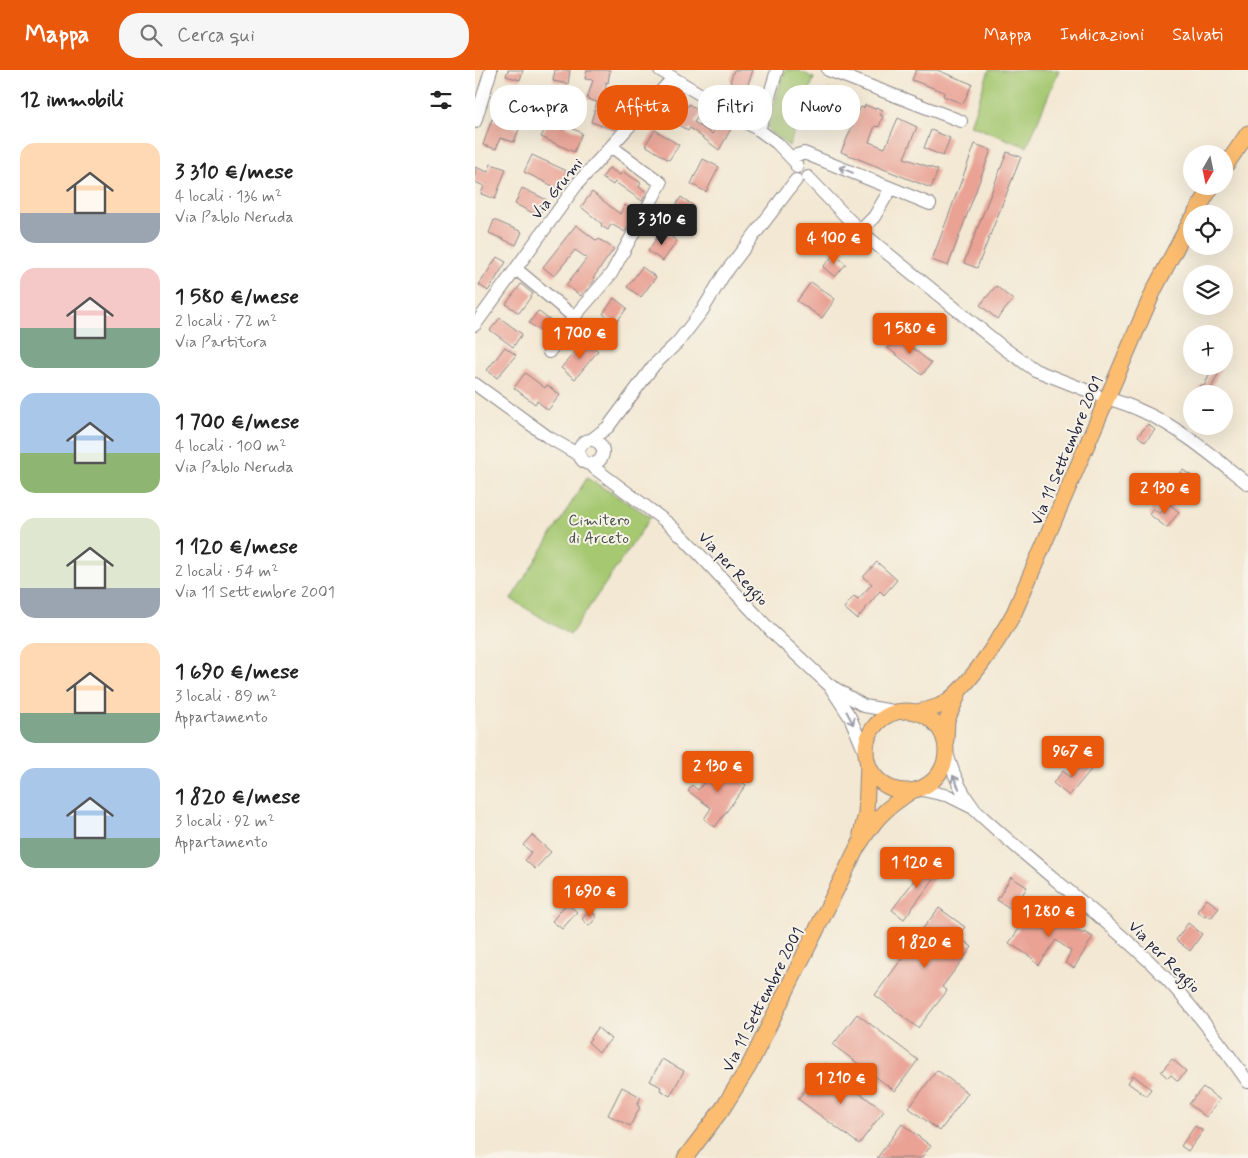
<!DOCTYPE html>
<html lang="it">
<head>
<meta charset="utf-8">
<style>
  body { margin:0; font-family:Mynerve,sans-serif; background:#f6f6f6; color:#222; height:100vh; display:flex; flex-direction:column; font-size:19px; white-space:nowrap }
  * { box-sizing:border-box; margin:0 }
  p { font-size:16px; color:#767676 }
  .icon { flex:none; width:28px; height:28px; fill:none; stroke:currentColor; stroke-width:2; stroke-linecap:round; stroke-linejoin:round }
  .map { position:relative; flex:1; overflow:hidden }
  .side { display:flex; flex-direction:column; background:#fff; width:475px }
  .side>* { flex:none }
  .banner { position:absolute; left:15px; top:15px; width:475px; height:45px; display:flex; gap:10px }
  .needle { width:32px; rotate:189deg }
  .buttons { position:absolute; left:708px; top:75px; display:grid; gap:10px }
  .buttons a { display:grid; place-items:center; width:50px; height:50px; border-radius:50%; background:#fff; box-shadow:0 5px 20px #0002; font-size:25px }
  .price { position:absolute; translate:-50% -42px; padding:0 11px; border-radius:5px; background:#ea580c; color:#fff; font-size:16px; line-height:32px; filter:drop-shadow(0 1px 2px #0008) }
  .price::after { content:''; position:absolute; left:50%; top:30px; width:15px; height:11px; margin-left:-8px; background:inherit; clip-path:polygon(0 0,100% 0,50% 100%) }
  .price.on { background:#222; color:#fff }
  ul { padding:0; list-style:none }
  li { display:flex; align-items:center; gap:15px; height:125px; padding:0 20px }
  li span { display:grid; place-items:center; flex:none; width:140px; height:100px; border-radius:15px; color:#555 }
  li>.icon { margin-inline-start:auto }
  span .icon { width:60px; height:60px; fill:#fffc; stroke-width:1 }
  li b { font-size:21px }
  h2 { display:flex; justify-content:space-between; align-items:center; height:60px; padding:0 20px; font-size:21px }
  .tag { padding:0 18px; border-radius:20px; background:#fff; box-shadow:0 5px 20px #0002; font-size:18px; line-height:45px }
  .tag.on { background:#ea580c; color:#fff }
  header { display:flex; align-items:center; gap:30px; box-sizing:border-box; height:70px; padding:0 25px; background:#ea580c; color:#fff }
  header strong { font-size:24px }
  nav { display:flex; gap:28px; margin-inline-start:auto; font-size:18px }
  .search { width:350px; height:45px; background:#f6f6f6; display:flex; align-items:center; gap:12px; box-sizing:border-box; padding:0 18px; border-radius:20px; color:#767676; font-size:19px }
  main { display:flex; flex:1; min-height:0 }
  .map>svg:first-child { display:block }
</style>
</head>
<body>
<header>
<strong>Mappa</strong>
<div class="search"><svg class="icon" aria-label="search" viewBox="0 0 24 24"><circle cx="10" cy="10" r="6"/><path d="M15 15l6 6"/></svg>Cerca qui</div>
<nav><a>Mappa</a><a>Indicazioni</a><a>Salvati</a></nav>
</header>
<main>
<section class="side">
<h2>12 immobili<svg class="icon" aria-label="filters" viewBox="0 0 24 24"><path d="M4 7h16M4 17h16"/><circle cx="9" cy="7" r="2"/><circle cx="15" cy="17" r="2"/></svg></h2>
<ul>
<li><span style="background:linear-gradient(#ffd9b3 70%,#9aa5b1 0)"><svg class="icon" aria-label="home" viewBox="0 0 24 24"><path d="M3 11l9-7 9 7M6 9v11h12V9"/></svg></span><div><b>3 310 €/mese</b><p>4 locali · 136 m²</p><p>Via Pablo Neruda</p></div></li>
<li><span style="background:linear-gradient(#f6c9c9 60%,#7fa58c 0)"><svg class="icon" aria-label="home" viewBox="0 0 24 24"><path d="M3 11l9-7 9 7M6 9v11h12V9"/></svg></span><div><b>1 580 €/mese</b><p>2 locali · 72 m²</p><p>Via Partitora</p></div></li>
<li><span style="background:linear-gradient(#a9c7e8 60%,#8fb573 0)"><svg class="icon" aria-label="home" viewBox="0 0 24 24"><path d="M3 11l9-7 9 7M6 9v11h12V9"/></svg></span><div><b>1 700 €/mese</b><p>4 locali · 100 m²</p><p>Via Pablo Neruda</p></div></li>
<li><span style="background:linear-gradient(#dfe7d0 70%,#9aa5b1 0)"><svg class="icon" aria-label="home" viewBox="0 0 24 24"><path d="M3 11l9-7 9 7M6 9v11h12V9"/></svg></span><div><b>1 120 €/mese</b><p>2 locali · 54 m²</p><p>Via 11 Settembre 2001</p></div></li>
<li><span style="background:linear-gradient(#ffd9b3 70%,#7fa58c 0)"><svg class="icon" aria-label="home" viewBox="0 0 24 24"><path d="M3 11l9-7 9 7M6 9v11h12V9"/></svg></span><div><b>1 690 €/mese</b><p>3 locali · 89 m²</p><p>Appartamento</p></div></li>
<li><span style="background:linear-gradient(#a9c7e8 70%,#7fa58c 0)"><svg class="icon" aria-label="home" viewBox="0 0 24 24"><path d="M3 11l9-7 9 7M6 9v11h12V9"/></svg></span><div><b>1 820 €/mese</b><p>3 locali · 92 m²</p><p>Appartamento</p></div></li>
</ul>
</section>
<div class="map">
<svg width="773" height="1088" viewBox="0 0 773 1088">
  <rect width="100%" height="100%" fill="#f7f3e8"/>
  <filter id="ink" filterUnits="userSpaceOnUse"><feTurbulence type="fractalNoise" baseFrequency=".02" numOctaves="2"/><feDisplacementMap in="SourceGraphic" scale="10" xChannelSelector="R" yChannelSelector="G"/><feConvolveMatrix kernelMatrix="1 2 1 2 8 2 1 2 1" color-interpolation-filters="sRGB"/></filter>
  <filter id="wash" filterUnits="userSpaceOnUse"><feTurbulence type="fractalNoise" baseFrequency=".0096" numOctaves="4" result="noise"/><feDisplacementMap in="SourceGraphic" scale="20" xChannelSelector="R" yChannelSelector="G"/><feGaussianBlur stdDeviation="1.12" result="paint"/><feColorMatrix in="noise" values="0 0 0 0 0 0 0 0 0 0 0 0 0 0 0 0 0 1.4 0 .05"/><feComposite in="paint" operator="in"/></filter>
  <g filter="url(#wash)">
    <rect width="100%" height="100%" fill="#f3e8d3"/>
    <!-- green -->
    <path fill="#a5c871" stroke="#647556" d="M310,0H322L339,8L314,76L294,61L292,57Z
      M514,0H584L552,77L495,55Z
      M112,408L176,447L95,565L36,529Z"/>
    <g id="blocks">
      <!-- building -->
      <path fill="#e9a294" d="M33,0H48L45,10L31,6Z
        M80,0H95L93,14L78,11Z
        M112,0H135L133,13L131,12L130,37L148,45L159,29L164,33L140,60L116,52L122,32L112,29L118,10L110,9Z
        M259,0H278L266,34L259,31L260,28L253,25L258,13L255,12Z
        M441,0H462L497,14L488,34L468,26L469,22L437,10Z
        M352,19L373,27L366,45L345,37Z
        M33,22L56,29L51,44L29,37Z
        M214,34L226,43L219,52L237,64L244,52L256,59L244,80L215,58L213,61L201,53Z
        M390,35L400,39L401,37L408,40L405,45L408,46L404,57L400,56L394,72L410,78L423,48L442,57L429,88L463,100L456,118L366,82L386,37L389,38Z
        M75,48L107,63L99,82L66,67Z
        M17,49L44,59L39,72L25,68L21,79L8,75Z
        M180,60L204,75L194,90L170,75Z
        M456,60L475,68L468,86L449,78Z
        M500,74L516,80L473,196L457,190Z
        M532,82L546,87L502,198L489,193Z
        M57,85L92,101L84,119L49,102Z
        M228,89L244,97L231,122L216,114Z
        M16,94L31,99L20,129L6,124L9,116L0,112V97L13,102Z
        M134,98L145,105L147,101L166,113L164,117L172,122L167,131L140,112L138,115L127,108Z
        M47,118L72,130L64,146L40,134Z
        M117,122L145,144L150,135L161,142L150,162L136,154L133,160L126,156L127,154L106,137Z
        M206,127L219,136L206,156L193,148Z
        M19,150L47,162L41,175L14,163Z
        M101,155L122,171L124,169L139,179L118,208L120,210L106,226L91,215L112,188L100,180L79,206L68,197Z
        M187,160L202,171L188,191L173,181Z
        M359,184L371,194L360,207L348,197Z
        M22,187L31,192L13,221L4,215Z
        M167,197L181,207L166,227L152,217Z
        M336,212L360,229L347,248L322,231Z
        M46,214L58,224L44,243L31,234Z
        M521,216L538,230L522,249L505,235Z
        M139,228L152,238L141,253L128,244Z
        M63,241L81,255L73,267L54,253Z
        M25,248L47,264L38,277L15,260Z
        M455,253L463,260L458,266L461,268L457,274L446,265Z
        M423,266L456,293L447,305L413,278Z
        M110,270L123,281L100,309L86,298Z
        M30,277L41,285L22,308L12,300Z
        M739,296H747L736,319L747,324H722L726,315L729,316Z
        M50,303L70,318L72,315L85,325L73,340L62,331L60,334L39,318Z
        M673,354L680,360L670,372L663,366Z
        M708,400L721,409L712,422L699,413Z
        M693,433L704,442L692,458L674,444L678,438L685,444Z
        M402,492L422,510L409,525L405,521L382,549L369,538L379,526L383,529L397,514L388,507Z
        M610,689L619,696L594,726L578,713L588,701L595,707Z
        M243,694L271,715L240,757L229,749L236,738L213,721L217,715L223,720Z
        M57,765L76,782L60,799L50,790L56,782L48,775Z
        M455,789L467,798L429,849L417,840Z
        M536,807L552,817L538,840L522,830Z
        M732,829L744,838L736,848L731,845L730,847L722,841Z
        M92,833L102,842L87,859L77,851Z
        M464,838L490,857L483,866L497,877L467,917L472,921L443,958L400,925L429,886L427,885Z
        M115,840L122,847L114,856L107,849Z
        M549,841L574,856L582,846L608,864L609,862L618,867L599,898L590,893L596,881L581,870L564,895L558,890L559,889L534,873L544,859L539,856Z
        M713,853L727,864L715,881L701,870Z
        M382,944L443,990L420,1021L358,975Z
        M123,958L136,969L124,982L113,972Z
        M187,989L209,1001L195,1026L185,1020L186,1017L175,1011Z
        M697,989L711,1001L703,1011L696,1005L693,1008L686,1002Z
        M348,996L409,1041L384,1074L323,1029Z
        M462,1000L493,1023L465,1061L434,1038Z
        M658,1005L676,1019L671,1026L653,1013Z
        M147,1017L166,1027L162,1035L165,1037L155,1056L133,1045Z
        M728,1017L745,1030L731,1047L714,1034Z
        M427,1054L456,1076L446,1088H402Z
        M720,1056L728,1061L713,1081L706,1076Z"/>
    </g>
  </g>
  <g filter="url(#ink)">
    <use href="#blocks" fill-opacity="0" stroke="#8a8587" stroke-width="1"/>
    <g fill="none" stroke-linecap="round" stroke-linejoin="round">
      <!-- minor casing -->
      <g stroke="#8a8587" stroke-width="14">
        <path id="minor" d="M185,0L284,60L302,73L321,93L322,97
          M353,0L486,51
          M0,52L16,0
          M284,60L302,0
          M315,87L329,83L416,118
          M333,107L385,161L530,279L560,300L621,324
          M385,161L399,147L416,118L455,134
          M41,199L99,247L136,204L186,113L137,77
          M0,255L103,113L197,9
          M74,282L99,247
          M0,314L73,367L104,385
          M631,328C645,332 659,337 671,343C707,359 742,390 773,414
          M116,370L133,357L179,295L203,272L227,241L248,206L321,110
          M104 382a12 12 0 1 1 24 0a12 12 0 1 1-24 0Z
          M114,394L194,454L211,470L297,562L353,614L389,636L424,642
          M356,618L375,647L391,685
          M471,679C477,703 485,721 500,740C556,793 619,838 675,892C712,928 743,969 773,1012
          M443,719L474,726L496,737"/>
      </g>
      <!-- major casing -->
      <g stroke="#8a8587" stroke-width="17">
        <path id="major" d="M749,98L773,63
          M720,144L737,116
          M391 681a40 40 0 1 1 80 0a40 40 0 1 1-80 0Z
          M441,642C449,641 457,639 464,636C490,624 525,568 539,543L679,220L716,150
          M471,670L472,650L483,625
          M386,764L391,744L393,693
          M210,1088L248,1038L274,996L382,778C401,748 408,740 437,721"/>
      </g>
      <!-- minor -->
      <use href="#minor" stroke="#fff" stroke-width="12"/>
      <!-- major -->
      <use href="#major" stroke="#fcbd6f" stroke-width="15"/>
    </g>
    <!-- one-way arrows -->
    <defs><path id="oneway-shaft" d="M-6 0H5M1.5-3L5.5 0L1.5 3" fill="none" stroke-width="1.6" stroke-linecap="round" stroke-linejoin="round" transform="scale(1.25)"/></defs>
    <g stroke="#9c9ca7">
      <use href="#oneway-shaft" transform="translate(371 100) rotate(-158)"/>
      <use href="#oneway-shaft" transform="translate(375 648) rotate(62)"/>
      <use href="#oneway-shaft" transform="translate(481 712) rotate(-115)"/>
    </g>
  </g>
  <g text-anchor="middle" stroke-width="4" stroke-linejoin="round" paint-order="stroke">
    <!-- street labels -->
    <g font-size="16" fill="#22223b" stroke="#f7f3e8">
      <text transform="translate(81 118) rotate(-52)" y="6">Via Grumi</text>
      <text transform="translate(591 380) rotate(-67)" y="6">Via 11 Settembre 2001</text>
      <text transform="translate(259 498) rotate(47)" y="6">Via per Reggio</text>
      <text transform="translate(690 886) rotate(45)" y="6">Via per Reggio</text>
      <text transform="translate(287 929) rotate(-63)" y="6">Via 11 Settembre 2001</text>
    </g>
    <!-- park labels -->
    <g font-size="16" fill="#49544b" stroke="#f7f3e8">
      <text x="124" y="455">Cimitero<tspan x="124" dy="18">di Arceto</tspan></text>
    </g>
  </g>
</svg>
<div class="buttons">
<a><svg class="needle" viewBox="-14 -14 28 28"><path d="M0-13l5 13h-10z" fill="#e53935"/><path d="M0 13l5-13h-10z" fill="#767676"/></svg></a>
<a><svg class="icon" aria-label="locate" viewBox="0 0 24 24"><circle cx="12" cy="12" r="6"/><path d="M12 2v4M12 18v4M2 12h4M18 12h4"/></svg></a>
<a><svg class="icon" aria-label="layers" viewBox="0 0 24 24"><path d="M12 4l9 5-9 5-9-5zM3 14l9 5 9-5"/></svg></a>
<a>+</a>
<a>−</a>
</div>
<b class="price on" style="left:187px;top:176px">3 310 €</b>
<b class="price" style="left:359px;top:195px">4 100 €</b>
<b class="price" style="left:435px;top:285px">1 580 €</b>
<b class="price" style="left:105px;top:290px">1 700 €</b>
<b class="price" style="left:690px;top:445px">2 130 €</b>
<b class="price" style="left:598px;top:708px">967 €</b>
<b class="price" style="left:243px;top:723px">2 130 €</b>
<b class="price" style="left:442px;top:819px">1 120 €</b>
<b class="price" style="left:115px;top:848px">1 690 €</b>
<b class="price" style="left:574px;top:868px">1 280 €</b>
<b class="price" style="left:450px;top:899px">1 820 €</b>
<b class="price" style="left:366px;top:1035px">1 210 €</b>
<div class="banner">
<a class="tag">Compra</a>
<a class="tag on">Affitta</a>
<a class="tag">Filtri</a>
<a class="tag">Nuovo</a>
</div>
</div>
</main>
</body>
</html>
